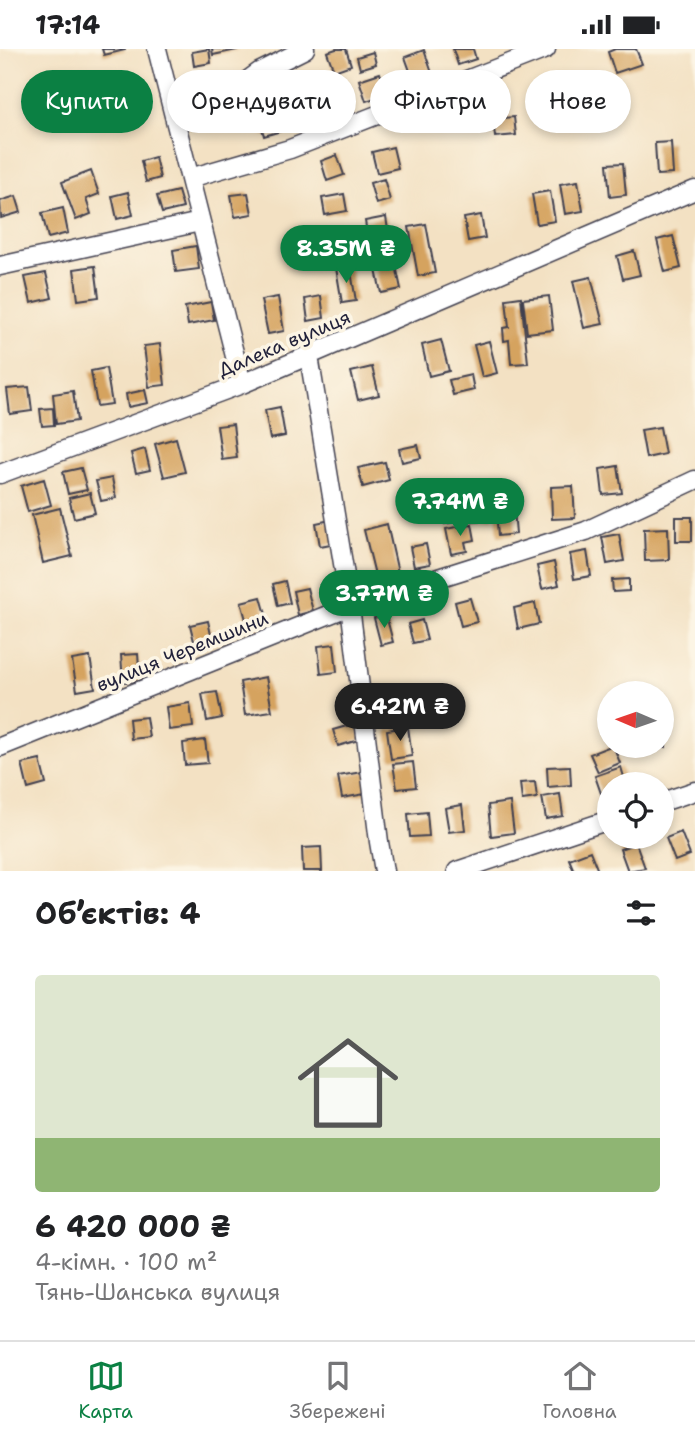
<!DOCTYPE html>
<html lang="uk">
<head>
<meta charset="utf-8">
<style>
  body { margin:0; font-family:"Shantell Sans",sans-serif; background:#f2f2f2; color:#202124; height:100vh; display:flex; flex-direction:column; font-size:26px; white-space:nowrap }
  * { box-sizing:border-box; margin:0 }
  p { font-size:23px; color:#757577 }
  .icon { flex:none; width:38px; height:38px; fill:none; stroke:currentColor; stroke-width:2; stroke-linecap:round; stroke-linejoin:round }
  .map { position:relative; height:822px; overflow:hidden }
  .side { display:flex; flex-direction:column; background:#fff; flex:1 }
  .side>* { flex:none }
  .banner { position:absolute; left:21px; top:21px; width:654px; height:63px; display:flex; gap:14px }
  .needle { width:46px; rotate:272deg }
  .fabs { position:absolute; left:597px; top:632px; display:grid; gap:14px }
  .fabs a { display:grid; place-items:center; width:77px; height:77px; border-radius:50%; background:#fff; box-shadow:0 4px 10px #0003; font-size:35px }
  .price { position:absolute; translate:-50% -60px; padding:0 16px; border-radius:24px; background:#0b8043; color:#fff; font-size:23px; line-height:46px; filter:drop-shadow(0 2px 4px #0008) }
  .price::after { content:''; position:absolute; left:50%; top:42px; width:21px; height:16px; margin-left:-10px; background:inherit; clip-path:polygon(0 0,100% 0,50% 100%) }
  .price.current { background:#222; color:#fff }
  ul { padding:0; list-style:none }
  li { display:grid; align-content:center; gap:14px; height:371px; padding:0 35px }
  li span { display:grid; place-items:center; height:217px; border-radius:7px; color:#555 }
  li>.icon { margin-inline-start:auto }
  span .icon { width:126px; height:126px; fill:#fffc; stroke-width:1 }
  li b { font-size:30px }
  h2 { display:flex; justify-content:space-between; align-items:center; height:84px; padding:0 35px; font-size:30px }
  .pill { padding:0 24px; border-radius:32px; background:#fff; box-shadow:0 4px 10px #0003; font-size:24px; line-height:63px }
  .pill.current { background:#0b8043; color:#fff }
  .status { display:flex; justify-content:space-between; align-items:center; height:49px; padding:0 35px; background:#fff; direction:ltr }
  .status svg { height:19px; fill:currentColor }
  .menu { display:flex; justify-content:space-around; align-items:center; height:98px; border-top:2px solid #e0e0e0; background:#fff; font-size:19px; color:#757577 }
  .menu a { display:grid; justify-items:center; gap:4px }
  .menu .current { color:#0b8043 }
  .map>svg:first-child { display:block }
</style>
</head>
<body>
<div class="status"><b>17:14</b><svg viewBox="0 0 49 12"><path d="M0 12V9h3v3zM5 12V6h3v6zM10 12V3h3v9zM15 12V0h3v12zM26 1h20v11H26zM47 4h2v5h-2z"/></svg></div>
<div class="map">
<svg width="695" height="822" viewBox="0 0 695 822">
  <rect width="100%" height="100%" fill="#fcf5e5"/>
  <filter id="ink" filterUnits="userSpaceOnUse"><feTurbulence type="fractalNoise" baseFrequency=".0143" numOctaves="2"/><feDisplacementMap in="SourceGraphic" scale="14" xChannelSelector="R" yChannelSelector="G"/><feConvolveMatrix kernelMatrix="1 2 1 2 8 2 1 2 1" color-interpolation-filters="sRGB"/></filter>
  <filter id="wash" filterUnits="userSpaceOnUse"><feTurbulence type="fractalNoise" baseFrequency=".00686" numOctaves="4" result="noise"/><feDisplacementMap in="SourceGraphic" scale="28" xChannelSelector="R" yChannelSelector="G"/><feGaussianBlur stdDeviation="1.57" result="paint"/><feColorMatrix in="noise" values="0 0 0 0 0 0 0 0 0 0 0 0 0 0 0 0 0 1.4 0 .05"/><feComposite in="paint" operator="in"/></filter>
  <g filter="url(#wash)">
    <rect width="100%" height="100%" fill="#f3e1c3"/>
    <g id="blocks">
      <!-- building -->
      <path fill="#d5a35e" d="M102,0H125V1L104,6Z
        M209,0L211,14L194,17L192,3Z
        M212,0H237V1L213,6Z
        M336,0H346L351,16L334,22L327,3Z
        M453,0H473L476,10L458,16Z
        M615,0H636L642,15L615,24L608,3Z
        M424,1L433,27L414,33L405,8Z
        M373,3L376,15L360,20L357,8Z
        M380,24L388,45L366,52L359,31Z
        M295,28L301,45L277,54L271,36Z
        M136,36L140,49L123,54L119,41Z
        M326,40L333,62L318,67L310,45Z
        M275,60L281,82L264,87L258,65Z
        M514,68L516,86L495,88L493,70Z
        M671,93L673,125L657,126L655,94Z
        M393,98L398,119L377,124L372,103Z
        M337,106L344,126L327,132L321,112Z
        M155,108L160,129L146,133L141,112Z
        M623,114L626,146L610,148L607,115Z
        M91,122L99,145L86,150L91,165L76,171L62,133Z
        M384,130L390,151L376,155L370,134Z
        M578,132L583,162L565,165L560,135Z
        M178,142L183,159L162,164L157,147Z
        M550,142L555,172L537,175L532,145Z
        M128,143L133,166L117,170L112,147Z
        M248,144L252,165L235,168L231,146Z
        M344,145L347,162L325,166L322,149Z
        M16,147L21,163L1,169L0,152Z
        M63,159L68,184L48,189L42,164Z
        M481,166L485,189L468,192L464,169Z
        M386,168L390,194L369,197L365,172Z
        M426,175L435,224L418,227L409,178Z
        M673,187L681,219L665,223L657,191Z
        M196,197L199,220L176,223L173,201Z
        M634,202L640,226L623,230L617,207Z
        M395,212L401,240L381,244L375,216Z
        M95,217L99,248L78,251L74,220Z
        M350,217L356,252L342,254L336,219Z
        M46,224L52,249L31,254L25,228Z
        M591,228L603,275L584,279L573,232Z
        M321,247L324,269L308,272L305,250Z
        M549,247L553,281L527,284L523,250Z
        M278,248L284,282L268,285L261,251Z
        M521,248L528,314L511,315L509,291L504,292L503,279L509,278L506,250Z
        M211,253L214,271L188,276L185,258Z
        M441,291L449,322L429,327L422,296Z
        M489,292L497,324L482,328L474,296Z
        M160,295L165,336L149,338L144,297Z
        M372,318L379,346L358,351L351,323Z
        M106,319L112,355L97,357L91,322Z
        M471,326L474,341L453,346L449,331Z
        M29,338L32,362L10,365L7,340Z
        M145,341L148,354L128,358L126,345Z
        M73,342L77,372L56,375L53,345Z
        M280,358L285,387L270,390L265,361Z
        M53,359L54,376L42,377L40,360Z
        M233,375L237,409L222,411L217,377Z
        M660,378L665,405L646,409L641,381Z
        M176,389L185,423L164,428L155,395Z
        M418,396L421,409L402,413L399,400Z
        M145,400L150,421L136,424L131,404Z
        M385,413L389,431L363,438L358,419Z
        M618,417L622,444L603,446L600,420Z
        M81,419L87,441L68,445L63,423Z
        M112,429L116,449L101,452L96,432Z
        M44,430L51,456L28,463L21,437Z
        M573,437L575,469L552,470L551,438Z
        M90,444L95,464L74,469L69,449Z
        M454,453L458,472L445,475L441,456Z
        M492,457L493,470L473,472L472,459Z
        M60,459L72,507L43,514L32,466Z
        M514,460L516,485L498,487L496,461Z
        M676,468H692V492H676Z
        M331,471L336,494L320,497L316,474Z
        M387,475L399,528L377,534L364,481Z
        M472,475L475,491L465,493L467,502L451,505L446,480Z
        M668,479L669,511L645,512L644,480Z
        M619,485L624,512L607,515L602,488Z
        M426,495L430,515L414,518L410,498Z
        M587,502L591,527L574,530L570,505Z
        M554,513L559,536L542,540L537,517Z
        M629,530V542L613,543L612,531Z
        M285,532L290,554L278,557L273,535Z
        M307,539L313,562L298,566L293,542Z
        M261,548L269,576L249,581L241,553Z
        M470,549L477,573L461,577L455,553Z
        M535,554L539,575L518,580L514,559Z
        M386,566L393,593L381,596L374,569Z
        M422,571L427,591L413,594L408,575Z
        M208,572L213,595L196,600L190,576Z
        M334,595L337,623L321,625L318,597Z
        M138,605L140,632L123,633L121,606Z
        M90,608L95,639L77,642L72,611Z
        M266,628L272,662L245,666L240,633Z
        M217,643L222,669L207,672L202,645Z
        M190,654L193,678L169,681L166,658Z
        M662,663H667L666,698L662,697Z
        M146,668L149,688L131,690L129,670Z
        M357,674L362,690L338,697L333,681Z
        M408,678L412,707L391,710L387,681Z
        M205,691L208,714L185,716L183,694Z
        M613,696L620,714L598,723L590,705Z
        M40,711L46,735L28,740L22,715Z
        M413,713L416,738L397,740L393,715Z
        M570,717L571,736L548,738L547,718Z
        M621,718L626,735H609V751L604,753L595,727Z
        M368,722L371,744L342,749L338,727Z
        M535,733L537,749L522,751L520,734Z
        M560,745L563,767L546,770L542,748Z
        M510,753L514,784L491,787L488,756Z
        M462,756L465,781L449,783L445,759Z
        M427,763L429,787L410,788L408,765Z
        M681,783L690,806L675,812L666,789Z
        M636,794L645,819L628,822L620,800Z
        M321,798L322,822H303L302,799Z
        M590,802L598,822H574L569,810Z"/>
    </g>
  </g>
  <g filter="url(#ink)">
    <use href="#blocks" fill-opacity="0" stroke="#413f4f" stroke-width="2"/>
    <g fill="none" stroke-linecap="round" stroke-linejoin="round">
      <!-- street casing -->
      <g stroke="#413f4f" stroke-width="21">
        <path id="street" d="M157,0L242,335
          M176,67L221,51L259,23L305,0
          M190,129L290,100L546,0
          M0,217L200,173
          M309,307L350,557L379,793L384,822
          M0,425L242,335L695,141
          M0,698L350,557L586,482L695,431
          M662,753L695,742
          M457,822L609,771"/>
      </g>
      <!-- street -->
      <use href="#street" stroke="#fff" stroke-width="18"/>
    </g>
  </g>
  <g text-anchor="middle" stroke-width="7" stroke-linejoin="round" paint-order="stroke">
    <!-- street labels -->
    <g font-size="19" fill="#22223b" stroke="#fcf5e5">
      <text transform="translate(284 294) rotate(-23)" y="7">Далека вулиця</text>
      <text transform="translate(182 602) rotate(-22)" y="7">вулиця Черемшини</text>
    </g>
  </g>
</svg>
<div class="fabs">
<a><svg class="needle" viewBox="-14 -14 28 28"><path d="M0-13l5 13h-10z" fill="#e53935"/><path d="M0 13l5-13h-10z" fill="#757577"/></svg></a>
<a><svg class="icon" aria-label="locate" viewBox="0 0 24 24"><circle cx="12" cy="12" r="6"/><path d="M12 2v4M12 18v4M2 12h4M18 12h4"/></svg></a>
</div>
<b class="price" style="left:346px;top:236px">8.35M ₴</b>
<b class="price" style="left:460px;top:489px">7.74M ₴</b>
<b class="price" style="left:384px;top:581px">3.77M ₴</b>
<b class="price current" style="left:400px;top:694px">6.42M ₴</b>
<div class="banner">
<a class="pill current">Купити</a>
<a class="pill">Орендувати</a>
<a class="pill">Фільтри</a>
<a class="pill">Нове</a>
</div>
</div>
<section class="side">
<h2>Об’єктів: 4<svg class="icon" aria-label="filters" viewBox="0 0 24 24"><path d="M4 7h16M4 17h16"/><circle cx="9" cy="7" r="2"/><circle cx="15" cy="17" r="2"/></svg></h2>
<ul>
<li><span style="background:linear-gradient(#dfe7d0 75%,#8fb573 0)"><svg class="icon" aria-label="home" viewBox="0 0 24 24"><path d="M3 11l9-7 9 7M6 9v11h12V9"/></svg></span><div><b>6 420 000 ₴</b><p>4-кімн. · 100 m²</p><p>Тянь-Шанська вулиця</p></div></li>
</ul>
</section>
<nav class="menu">
<a class="current"><svg class="icon" aria-label="map" viewBox="0 0 24 24"><path d="M3 6l6-2 6 2 6-2v14l-6 2-6-2-6 2zM9 4v14M15 6v14"/></svg>Карта</a>
<a><svg class="icon" aria-label="saved" viewBox="0 0 24 24"><path d="M7 4h10v16l-5-4-5 4z"/></svg>Збережені</a>
<a><svg class="icon" aria-label="home" viewBox="0 0 24 24"><path d="M3 11l9-7 9 7M6 9v11h12V9"/></svg>Головна</a>
</nav>
</body>
</html>
